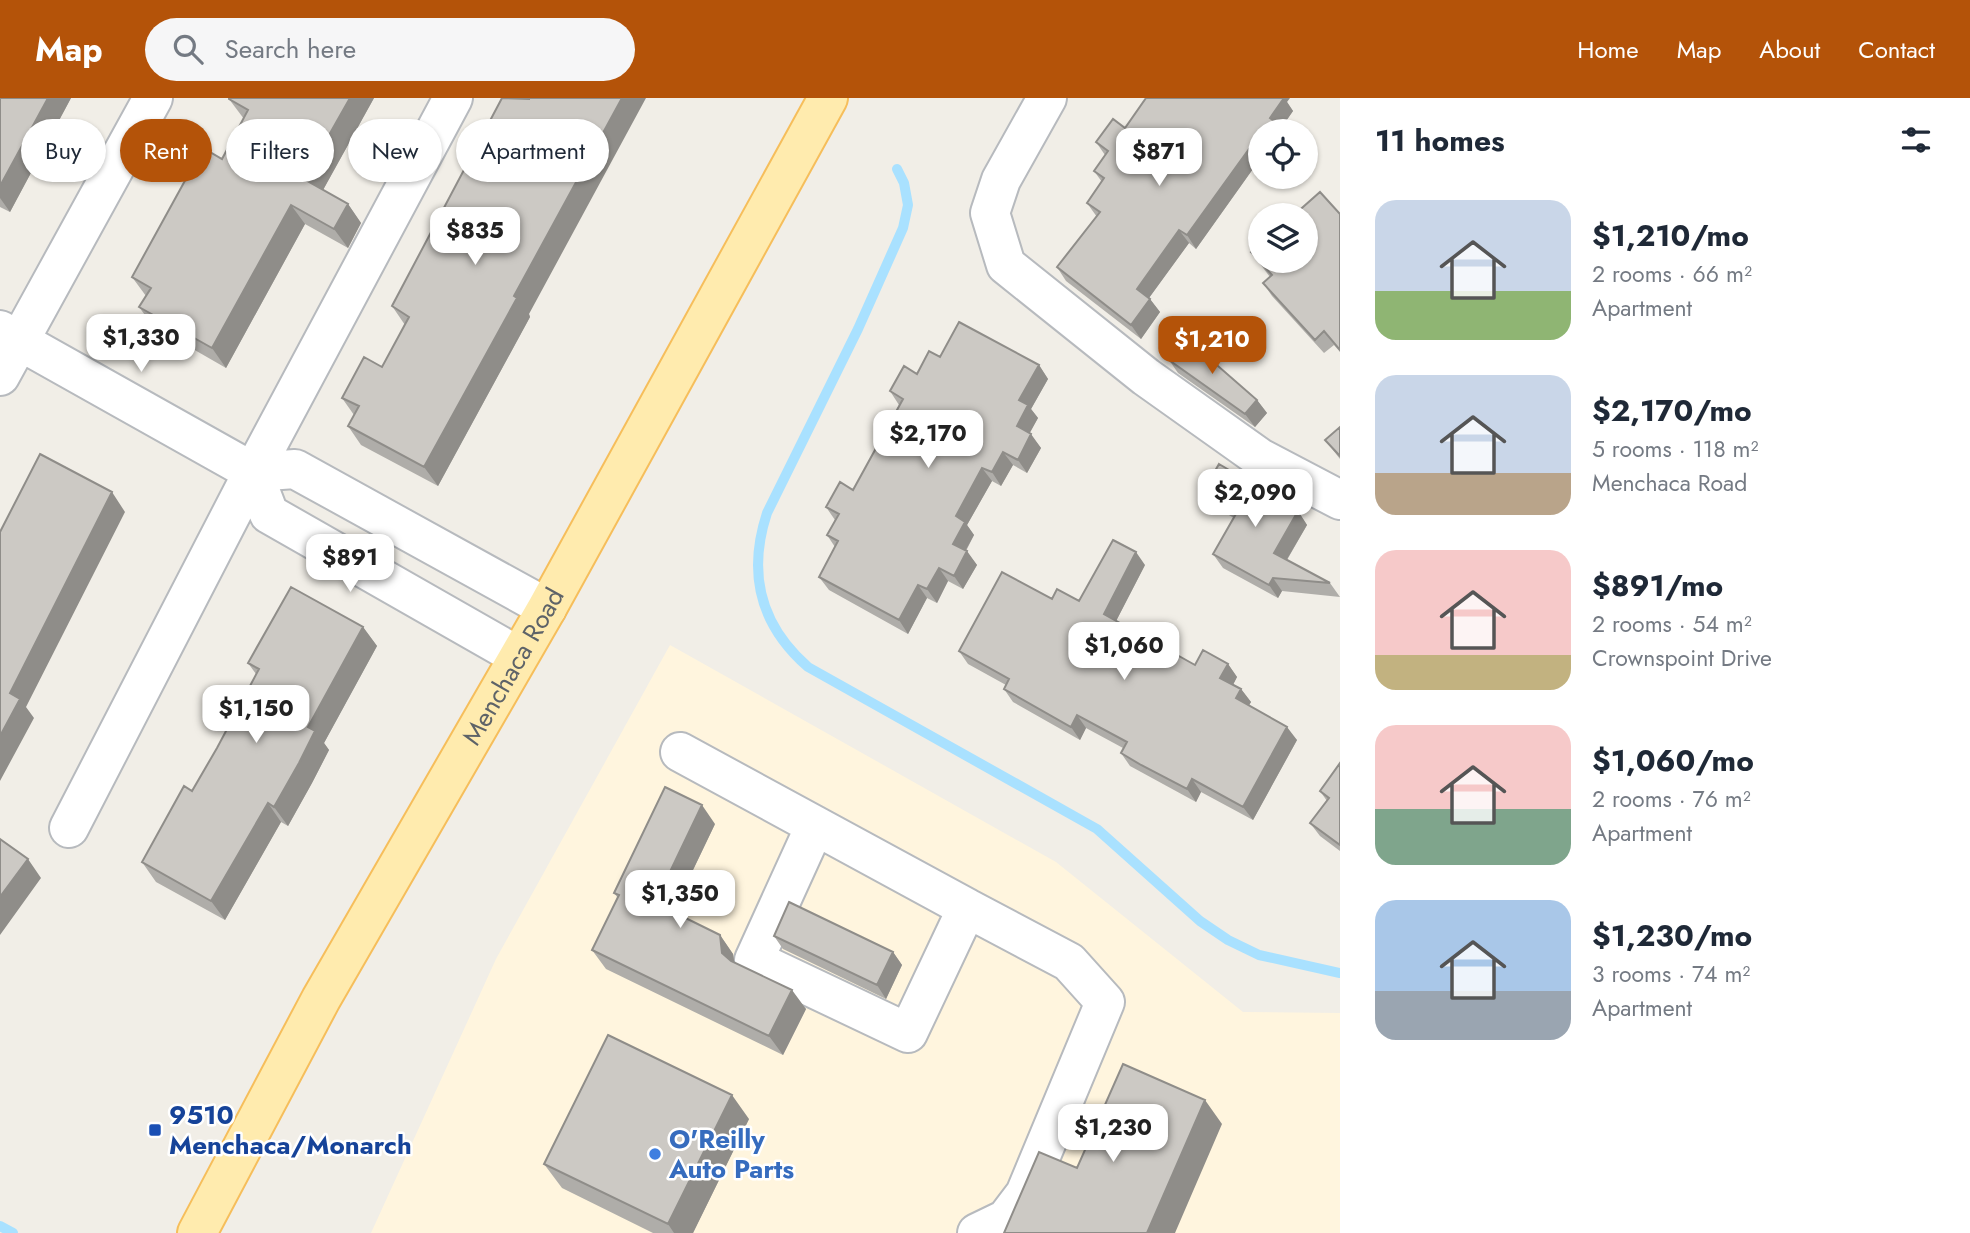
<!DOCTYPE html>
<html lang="en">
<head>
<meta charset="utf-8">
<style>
  body { margin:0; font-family:Jost,sans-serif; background:#f6f6f7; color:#1f2937; height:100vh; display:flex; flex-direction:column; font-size:26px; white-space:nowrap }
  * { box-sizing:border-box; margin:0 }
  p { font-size:23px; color:#747a83 }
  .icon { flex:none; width:38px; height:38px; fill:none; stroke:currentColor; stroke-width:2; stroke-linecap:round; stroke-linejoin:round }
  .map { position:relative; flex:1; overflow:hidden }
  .panel { display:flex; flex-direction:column; background:#fff; width:630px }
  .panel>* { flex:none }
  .hud { position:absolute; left:21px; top:21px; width:665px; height:63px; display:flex; gap:14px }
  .fabs { position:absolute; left:1248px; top:21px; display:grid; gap:14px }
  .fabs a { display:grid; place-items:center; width:70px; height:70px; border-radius:50%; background:#fff; box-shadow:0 2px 5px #0004; font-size:35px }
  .price { position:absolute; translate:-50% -60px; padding:0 16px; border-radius:14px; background:#fff; color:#222; font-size:23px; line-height:46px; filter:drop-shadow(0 2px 4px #0008) }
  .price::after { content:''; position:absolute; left:50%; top:42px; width:21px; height:16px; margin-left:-10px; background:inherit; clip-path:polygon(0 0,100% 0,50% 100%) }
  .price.selected { background:#b45309; color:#fff }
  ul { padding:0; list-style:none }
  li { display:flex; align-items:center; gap:21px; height:175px; padding:0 35px }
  li span { display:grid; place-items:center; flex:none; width:196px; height:140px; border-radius:21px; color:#555 }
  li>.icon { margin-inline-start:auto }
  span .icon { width:84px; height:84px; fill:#fffc; stroke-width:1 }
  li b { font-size:30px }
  h2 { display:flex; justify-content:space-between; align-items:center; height:84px; padding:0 35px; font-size:30px }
  .pill { padding:0 24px; border-radius:32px; background:#fff; box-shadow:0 2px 5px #0004; font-size:24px; line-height:63px }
  .pill.selected { background:#b45309; color:#fff }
  header { display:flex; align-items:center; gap:42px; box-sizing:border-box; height:98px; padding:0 35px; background:#b45309; color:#fff }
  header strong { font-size:33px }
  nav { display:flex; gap:38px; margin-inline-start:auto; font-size:24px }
  .search { width:490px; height:63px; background:#f6f6f7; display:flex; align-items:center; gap:18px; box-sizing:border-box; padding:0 24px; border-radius:38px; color:#747a83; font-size:26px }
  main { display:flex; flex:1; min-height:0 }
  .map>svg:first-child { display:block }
</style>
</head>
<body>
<header>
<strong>Map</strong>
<div class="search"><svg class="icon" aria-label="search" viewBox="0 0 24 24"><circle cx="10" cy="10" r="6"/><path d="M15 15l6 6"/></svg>Search here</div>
<nav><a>Home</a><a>Map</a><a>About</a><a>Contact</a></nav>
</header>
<main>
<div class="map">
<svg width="1340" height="1135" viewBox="0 0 1340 1135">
  <rect width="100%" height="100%" fill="#f1eee7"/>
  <!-- commercial -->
  <path fill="#fff5de" d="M670,547L1056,764L1243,914L1340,915V1135H371L496,861Z"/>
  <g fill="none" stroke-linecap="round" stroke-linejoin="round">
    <!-- stream -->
    <path stroke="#a9e1ff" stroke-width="10" d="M897,71L904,85L908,107L903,130L858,231L767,415C747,476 760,527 808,569L1097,731L1200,823L1228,842L1259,857L1340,875
      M0,1128L13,1135"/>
    <!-- minor casing -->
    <g stroke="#b7babe" stroke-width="42">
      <path id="minor" d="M1047,0L1001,82L990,115L1006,167L1146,279L1260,360L1340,402
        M0,232L253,374L295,371L547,510
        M0,278L153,0
        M253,374L269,416L518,558
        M680,654L967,810L908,935L754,862L815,728
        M69,730L253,374L453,0
        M967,810L1069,864L1105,904L1025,1096L1006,1121L977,1135"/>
    </g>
    <!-- major casing -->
    <g stroke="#f6be5b" stroke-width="42">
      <g id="major">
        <path id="s1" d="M197,1135L321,901L547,510L828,0"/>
      </g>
    </g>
    <!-- minor -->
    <use href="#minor" stroke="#fff" stroke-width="38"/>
    <!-- major -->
    <use href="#major" stroke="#ffebae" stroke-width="38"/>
  </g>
  <!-- wall -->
  <path fill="#afada9" d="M0,0H71L10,114L0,109Z
    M374,0L323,92L348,106L361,125L348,150L305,126L226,270L153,228L139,209L146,198L132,179L222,61L244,21L229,1Z
    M529,1V216L530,219L438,388L361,347L348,328L354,317L342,300L382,269L405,227L392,208Z
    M1287,4L1293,13L1282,29L1260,33V61L1196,151L1189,145L1149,200L1160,214L1141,241L1066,183L1057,169L1097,119L1087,105L1102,84L1094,73L1105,57L1096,44L1125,30Z
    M1340,116V254L1334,247L1324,255L1272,198L1263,185L1270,179L1251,154Z
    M940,259L1039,267L1048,281L1031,311L1038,320L1029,335L1041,350L1027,375L1013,367L1001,388L992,383L967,427L974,437L966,453L977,467L963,491L948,483L937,505L927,500L908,536L829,492L819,479L835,449L827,437L835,422L826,409L853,392L899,307L890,293L917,276Z
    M1169,262L1257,302L1267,315L1255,329L1178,275Z
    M1340,329V361L1325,342Z
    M1203,394L1298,413L1307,427L1287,462L1330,485L1340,499L1282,493L1278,500L1223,470L1213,456L1234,420L1212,407Z
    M1145,467L1116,523L1195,567L1228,566L1237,579L1233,586L1241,591L1251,604L1249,607L1297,642L1253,722L1201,694L1196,704L1130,668L1121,655L1123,650L1086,630L1080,642L1013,604L1004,591L1006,587L968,566L959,553L1052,501L1079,503Z
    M363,529L377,548L324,645L329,652L312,685L288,728L281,724L225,822L156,784L142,764L192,693L217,650L256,576L248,565Z
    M1340,665V753L1320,738L1310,725L1327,703L1320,693Z
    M715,726L673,814L720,837L733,856L734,864L806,911L783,957L606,871L592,852L618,800L614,795Z
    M774,838L893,854L902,867L886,901L783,851Z
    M749,1021L693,1135H653L562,1090L544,1066Z"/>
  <!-- shaded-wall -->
  <path fill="#8f8d89" d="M48,0H71L10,114L0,100V88Z
    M350,0H374L318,101L304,81Z
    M622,0H646L529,216L530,219L438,388L424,369L514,198Z
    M1280,0H1290L1287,4L1293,13L1279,33L1270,20Z
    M1254,44L1260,53V61L1196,151L1187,137Z
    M348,106L361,125L348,150L334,131Z
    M291,107L305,126L226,270L212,250Z
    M1179,132L1189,145L1146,204L1137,191Z
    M1150,201L1160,214L1141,241L1131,227Z
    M1039,267L1048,281L1031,311L1038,320L1026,342L1017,328L1019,302Z
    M1257,302L1267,315L1255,329L1245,316Z
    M1031,336L1041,350L1027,375L1018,362Z
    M1003,354L1013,367L1001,388L992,374Z
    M982,370L992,383L967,427L974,437L962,459L953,446L956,418Z
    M112,394L125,414L26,609L34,620L0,683V638L10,595Z
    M1298,413L1307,427L1283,468L1274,455Z
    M967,453L977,467L963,491L954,478Z
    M1136,454L1145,467L1113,529L1104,516Z
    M939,470L948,483L937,505L927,491Z
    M1273,480L1282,493L1278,500L1269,487Z
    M918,487L927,500L908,536L899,522Z
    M363,529L377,548L324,645L329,652L312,685L288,728L274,709L308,629Z
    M1228,566L1237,579L1230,593L1220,580Z
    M1241,591L1251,604L1245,614L1236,600Z
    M1077,617L1086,630L1080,642L1071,629Z
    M1287,629L1297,642L1253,722L1243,709Z
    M1192,681L1201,694L1196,704L1187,691Z
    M268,705L281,724L225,822L211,803Z
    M702,707L715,726L668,824L655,805Z
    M28,761L41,780L0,837V799Z
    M720,837L733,856L736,874L722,855Z
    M893,854L902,867L886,901L877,887Z
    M792,892L806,911L783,957L769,938Z
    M732,997L749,1021L693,1135H674L668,1126Z
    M1205,1002L1222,1026L1175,1135H1147Z"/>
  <!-- building -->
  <path fill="#ccc9c4" stroke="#8f8d89" stroke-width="2" d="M0,0H48L0,88Z
    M229,0H350L304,81L348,106L334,131L291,107L212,250L139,209L151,190L132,179L203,50L222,61L248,12L229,1Z
    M502,0L529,1V0H622L514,198L517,200L424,369L348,328L359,308L342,300L364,259L382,269L409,219L392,208Z
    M1146,0H1284L1270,20L1283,30L1281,33H1260V48L1254,44L1187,137L1179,132L1137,191L1150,201L1131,227L1057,169L1100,114L1087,105L1104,80L1094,73L1108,53L1096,44L1113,21L1125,30Z
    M1320,94L1340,116V252L1324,233L1315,242L1263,185L1272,177L1251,154L1260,147V163H1306V117H1294Z
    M959,224L1039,267L1019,302L1028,307L1017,328L1031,336L1018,362L1003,354L992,374L982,370L956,418L965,424L953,446L967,453L954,478L939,470L927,491L918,487L899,522L819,479L838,443L827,437L839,416L826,409L840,384L853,392L903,301L890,293L904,268L917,276L929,253L940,259Z
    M1187,241L1257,302L1245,316L1169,262Z
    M1340,329V358L1325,342Z
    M40,356L112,394L10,595L20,601L0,638V434Z
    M1219,366L1298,413L1274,455L1330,485L1273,480L1269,487L1213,456L1237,414L1203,394Z
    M1113,442L1136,454L1104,516L1195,567L1203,552L1228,566L1220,580L1241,591L1236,600L1287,629L1243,709L1192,681L1187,691L1141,667L1121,655L1127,644L1077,617L1071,629L1004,591L1009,581L959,553L1002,474L1052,501L1057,491L1079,503Z
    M291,489L363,529L308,629L315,633L299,665L274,709L268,705L211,803L142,764L184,688L192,693L217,650L259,571L248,565Z
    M1340,665V747L1310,725L1329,700L1320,693Z
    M665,689L702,707L655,805L720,837L722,855L731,863L792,892L769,938L592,852L619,797L614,795Z
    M0,741L28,761L0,799Z
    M789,804L893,854L877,887L774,838Z
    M608,937L732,997L668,1126L544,1066Z
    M1123,966L1205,1002L1147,1135H1004L1039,1054L1077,1070Z"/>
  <!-- markers -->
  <rect fill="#1a4fb4" stroke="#fff" stroke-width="2.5" x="148" y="1025" width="14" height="14" rx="3.5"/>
  <circle fill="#3f7fe0" stroke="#fff" stroke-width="2.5" cx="655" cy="1056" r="7"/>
  <g text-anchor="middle" stroke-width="5" stroke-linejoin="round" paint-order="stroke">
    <!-- street labels -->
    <g font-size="26" fill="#5e6368" stroke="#fff">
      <text dy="9" stroke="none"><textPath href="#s1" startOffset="649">Menchaca Road</textPath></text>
    </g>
    <!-- transit labels -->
    <g font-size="26" font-weight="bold" fill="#164399" stroke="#fff" text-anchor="start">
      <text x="169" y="1026">9510<tspan x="169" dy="30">Menchaca/Monarch</tspan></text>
    </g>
    <!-- shop labels -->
    <g font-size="26" font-weight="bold" fill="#366cbe" stroke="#fff" text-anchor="start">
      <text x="669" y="1050">O'Reilly<tspan x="669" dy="30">Auto Parts</tspan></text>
    </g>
  </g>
</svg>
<div class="fabs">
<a><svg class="icon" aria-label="locate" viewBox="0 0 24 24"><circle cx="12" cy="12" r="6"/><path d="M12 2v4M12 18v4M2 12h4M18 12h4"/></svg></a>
<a><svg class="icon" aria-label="layers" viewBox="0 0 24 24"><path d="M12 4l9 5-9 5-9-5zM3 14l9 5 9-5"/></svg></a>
</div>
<b class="price" style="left:1159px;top:90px">$871</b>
<b class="price" style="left:475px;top:169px">$835</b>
<b class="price" style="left:141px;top:276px">$1,330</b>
<b class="price selected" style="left:1212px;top:278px">$1,210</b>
<b class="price" style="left:928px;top:372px">$2,170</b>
<b class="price" style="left:1255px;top:431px">$2,090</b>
<b class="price" style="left:350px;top:496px">$891</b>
<b class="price" style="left:1124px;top:584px">$1,060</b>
<b class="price" style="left:256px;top:647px">$1,150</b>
<b class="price" style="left:680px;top:832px">$1,350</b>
<b class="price" style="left:1113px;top:1066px">$1,230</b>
<div class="hud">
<a class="pill">Buy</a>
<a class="pill selected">Rent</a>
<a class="pill">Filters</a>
<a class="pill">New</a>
<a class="pill">Apartment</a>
</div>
</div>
<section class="panel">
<h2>11 homes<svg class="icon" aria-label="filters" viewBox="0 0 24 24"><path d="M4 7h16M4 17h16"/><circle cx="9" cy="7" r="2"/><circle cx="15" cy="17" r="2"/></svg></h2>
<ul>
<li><span style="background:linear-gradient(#c9d6e8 65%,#8fb573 0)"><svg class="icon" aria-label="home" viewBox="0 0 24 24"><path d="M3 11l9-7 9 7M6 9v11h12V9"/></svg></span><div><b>$1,210/mo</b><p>2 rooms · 66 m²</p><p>Apartment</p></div></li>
<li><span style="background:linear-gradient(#c9d6e8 70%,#b9a48a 0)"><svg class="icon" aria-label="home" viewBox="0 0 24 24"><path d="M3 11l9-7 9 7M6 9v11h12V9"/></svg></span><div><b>$2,170/mo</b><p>5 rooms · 118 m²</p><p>Menchaca Road</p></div></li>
<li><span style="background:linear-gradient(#f6c9c9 75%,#c2b280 0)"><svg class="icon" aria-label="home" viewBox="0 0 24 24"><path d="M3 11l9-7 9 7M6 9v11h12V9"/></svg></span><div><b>$891/mo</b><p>2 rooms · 54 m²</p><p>Crownspoint Drive</p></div></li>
<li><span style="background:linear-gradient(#f6c9c9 60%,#7fa58c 0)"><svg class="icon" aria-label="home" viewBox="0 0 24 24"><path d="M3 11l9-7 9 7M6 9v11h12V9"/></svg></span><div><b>$1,060/mo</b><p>2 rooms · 76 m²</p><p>Apartment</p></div></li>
<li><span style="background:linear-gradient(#a9c7e8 65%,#9aa5b1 0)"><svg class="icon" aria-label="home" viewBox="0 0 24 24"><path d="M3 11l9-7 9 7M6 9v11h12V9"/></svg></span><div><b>$1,230/mo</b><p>3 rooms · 74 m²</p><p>Apartment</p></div></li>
</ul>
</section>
</main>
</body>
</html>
